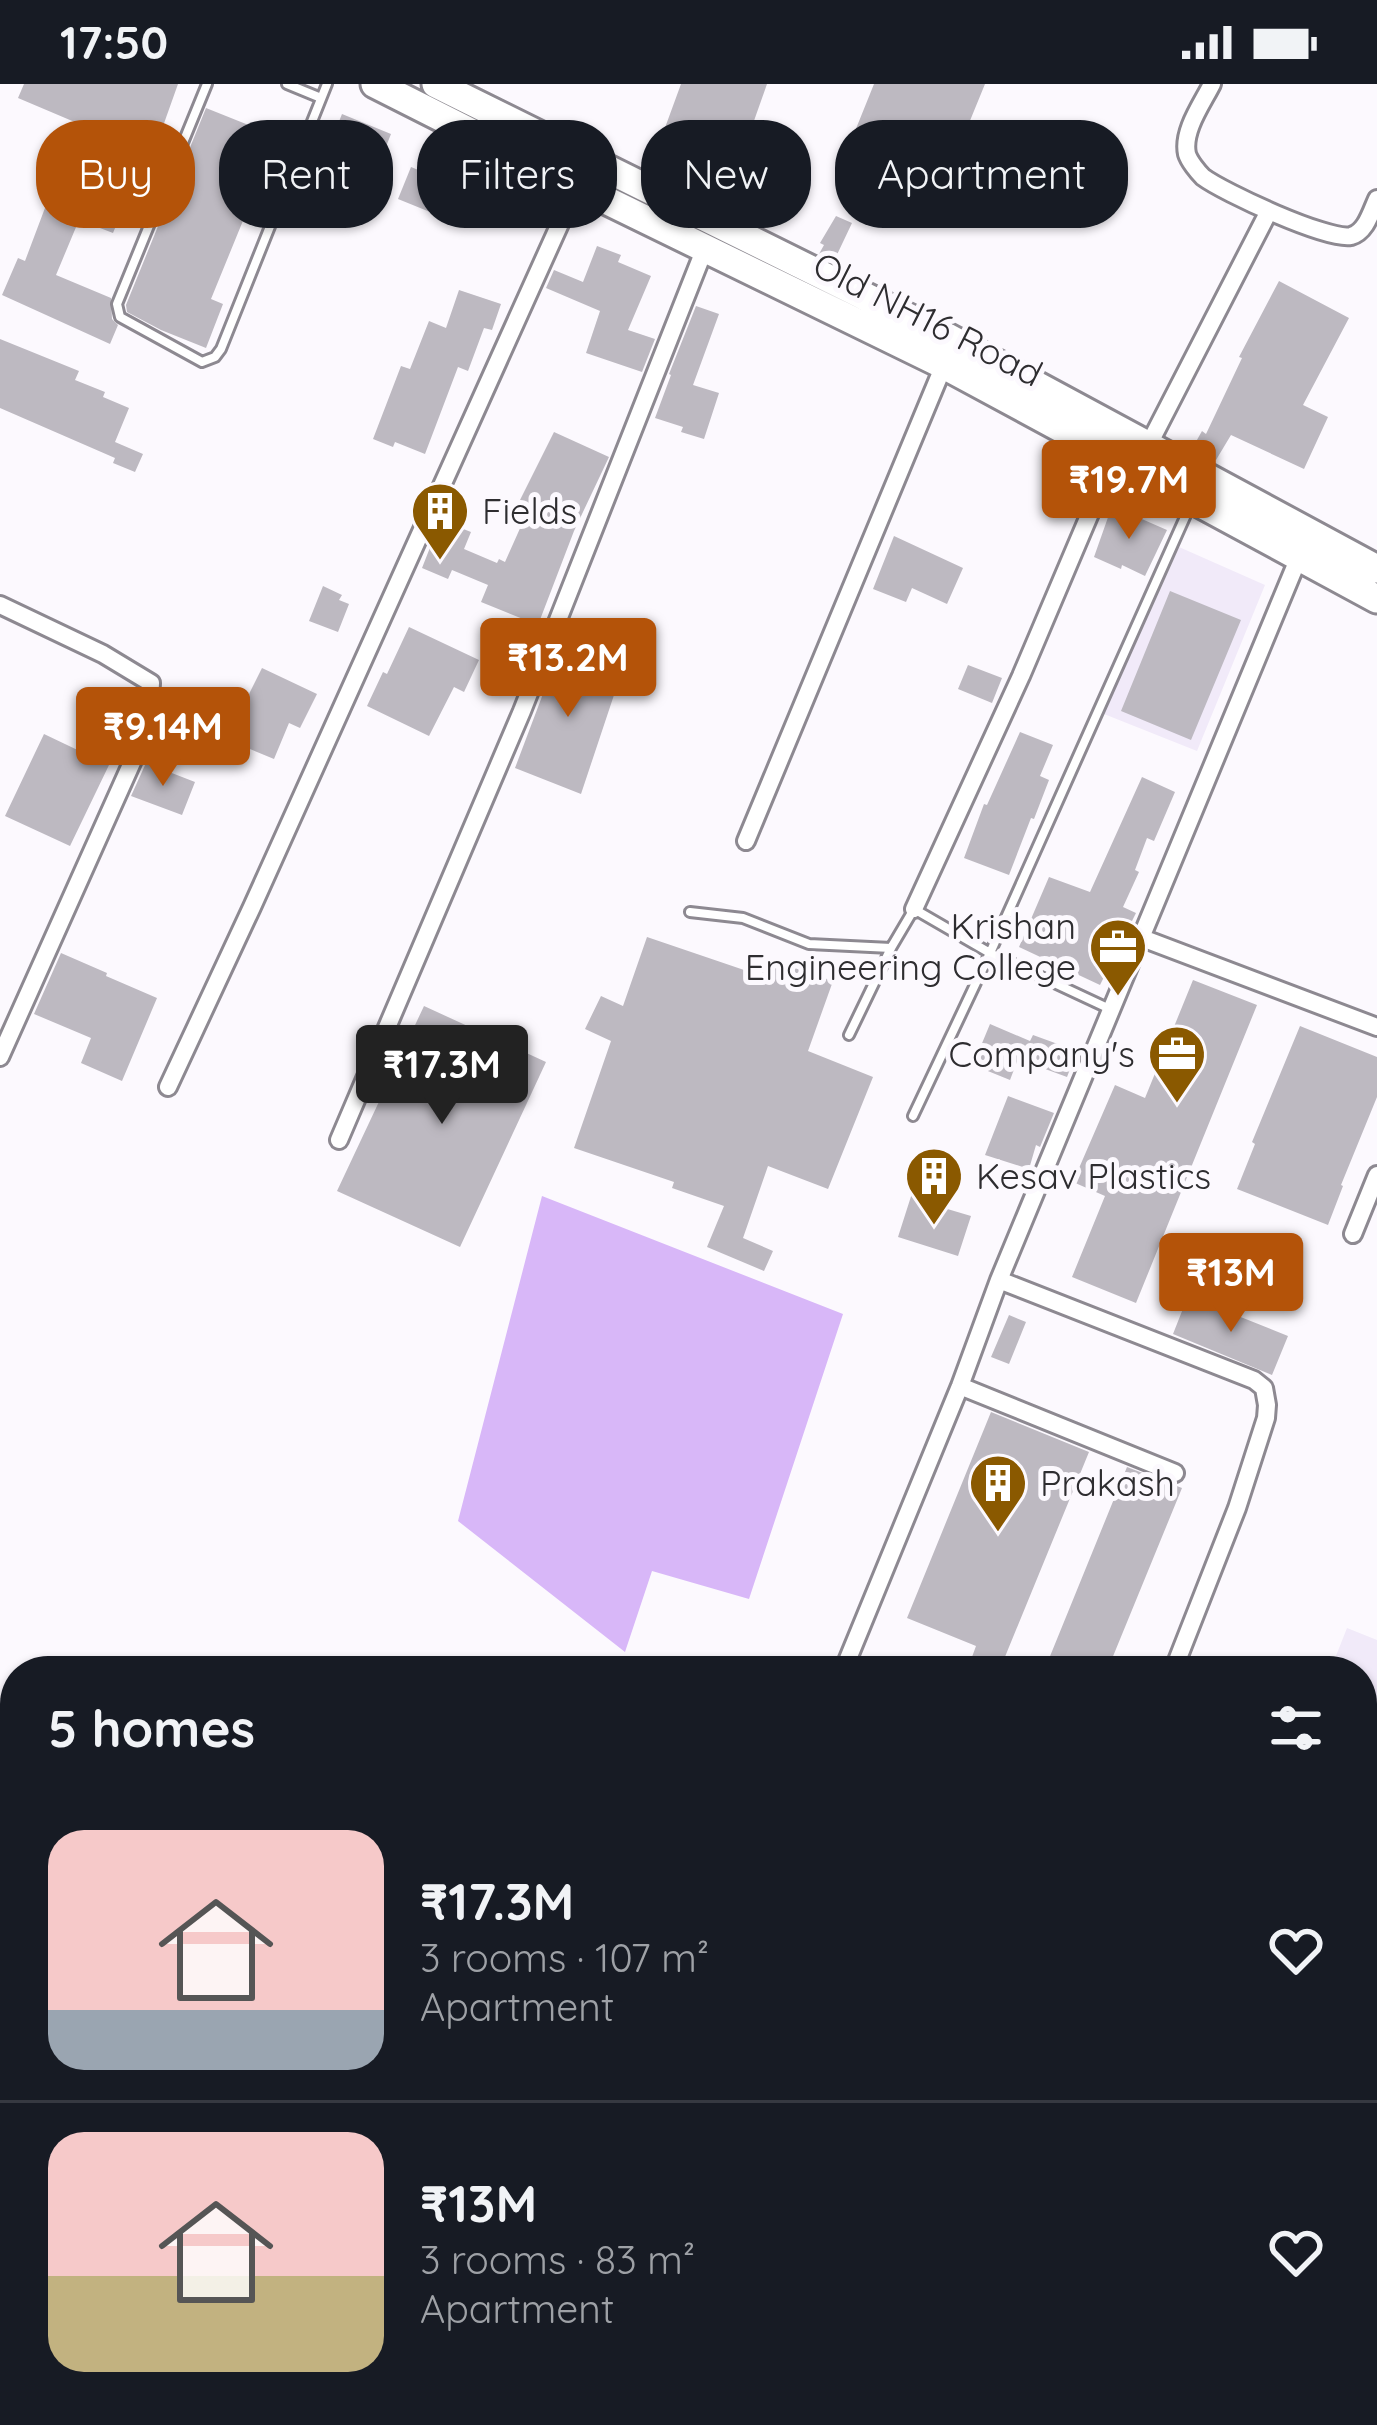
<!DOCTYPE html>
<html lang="en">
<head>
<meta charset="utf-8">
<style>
  body { margin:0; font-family:Quicksand,sans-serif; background:#242831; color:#f1f3f6; height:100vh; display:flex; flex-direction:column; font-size:45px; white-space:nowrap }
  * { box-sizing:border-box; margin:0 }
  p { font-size:39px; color:#9ea1a6 }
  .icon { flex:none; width:66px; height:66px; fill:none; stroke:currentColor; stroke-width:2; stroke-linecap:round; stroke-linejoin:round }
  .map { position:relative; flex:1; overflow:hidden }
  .details { position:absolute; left:0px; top:1572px; width:1377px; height:771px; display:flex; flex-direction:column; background:#171b24; border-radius:48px 48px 0 0; box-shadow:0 3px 9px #0004 }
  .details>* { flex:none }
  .guide { position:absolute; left:36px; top:36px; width:1305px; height:108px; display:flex; gap:24px }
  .price { position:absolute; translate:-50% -102px; padding:0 27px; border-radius:12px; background:#b45309; color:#fff; font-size:39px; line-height:78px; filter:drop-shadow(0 3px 6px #0008) }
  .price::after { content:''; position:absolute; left:50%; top:72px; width:36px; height:27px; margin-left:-18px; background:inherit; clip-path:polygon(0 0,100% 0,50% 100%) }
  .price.on { background:#222; color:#fff }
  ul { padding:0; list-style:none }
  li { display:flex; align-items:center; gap:36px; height:300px; padding:0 48px }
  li+li { border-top:3px solid #363941 }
  li span { display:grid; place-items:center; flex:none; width:336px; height:240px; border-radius:36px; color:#555 }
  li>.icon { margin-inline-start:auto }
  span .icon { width:144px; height:144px; fill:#fffc; stroke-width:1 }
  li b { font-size:51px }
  h2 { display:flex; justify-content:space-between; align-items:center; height:144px; padding:0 48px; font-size:51px }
  .pill { padding:0 42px; border-radius:48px; background:#171b24; box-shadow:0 3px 9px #0004; font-size:42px; line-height:108px }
  .pill.on { background:#b45309; color:#fff }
  .status { display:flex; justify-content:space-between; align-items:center; height:84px; padding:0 60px; background:#171b24; direction:ltr }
  .status svg { height:33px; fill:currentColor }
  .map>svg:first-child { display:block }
</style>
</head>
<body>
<div class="status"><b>17:50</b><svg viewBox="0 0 49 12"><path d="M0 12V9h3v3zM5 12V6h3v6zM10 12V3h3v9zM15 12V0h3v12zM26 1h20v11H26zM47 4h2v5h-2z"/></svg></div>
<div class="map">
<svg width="1377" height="2341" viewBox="0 0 1377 2341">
  <rect width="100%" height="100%" fill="#fcf9fe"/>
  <!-- built -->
  <path fill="#f1eaf9" d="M1179,463L1265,501L1197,667L1104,630Z
    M1347,1544L1377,1556V1684L1362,1678V1587H1330Z"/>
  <!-- green -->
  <path fill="#d8b7f8" d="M542,1112L843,1230L749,1515L652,1487L625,1568L458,1437Z
    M710,2328H1122L1116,2341H738Z"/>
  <!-- building -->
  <path fill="#bdb9c1" d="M24,0H178L157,59L151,56L113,149L79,136L56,191L111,214L112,235L118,241L110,260L2,211L18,174L25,177L77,39L18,14Z
    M681,0H767L738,82L695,67L683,94L651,82Z
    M874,0H985L940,110L845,72Z
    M206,24L289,57L261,126L249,122L211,215L223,220L206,264L161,246L127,228L126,221Z
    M342,30L391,50L381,75L332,55Z
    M411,83L443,96L430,128L398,115Z
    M836,132L852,139L834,177L819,170L824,161L820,159Z
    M597,162L621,171L618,178L651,192L628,246L655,255L642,288L586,269L600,227L546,204L554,186L583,198Z
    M1279,197L1349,234L1303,321L1328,333L1304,385L1231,351L1216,376L1193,363L1202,347L1206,350L1242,274L1239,273Z
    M459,206L501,220L492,246L484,244L468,287L458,283L425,370L395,358L393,363L373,355L401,282L410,285L429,237L446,244Z
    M696,222L719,230L693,301L719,309L704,355L681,348L683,343L655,334L671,291L669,290Z
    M0,255L79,287L75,296L105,308L103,313L129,324L115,358L143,370L135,388L113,379L115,374L0,324Z
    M554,348L609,373L574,447L538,541L481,518L488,501L452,486L448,495L422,484L431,461L438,464L448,439L471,448L464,465L497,479L499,475L505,478L530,422L519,418Z
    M1112,422L1167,446L1145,492L1122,481L1121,485L1094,473Z
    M894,452L963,484L947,520L912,504L906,518L873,505Z
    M323,502L342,511L339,516L349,520L338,548L309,537Z
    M1170,507L1241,536L1191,656L1121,627Z
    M409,543L479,576L464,608L454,603L429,652L367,622L383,588L387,590Z
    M573,543L594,552L580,586L618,599L581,710L515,684L555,578L558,579Z
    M968,581L1002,594L992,619L958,605Z
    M262,584L317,610L300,644L289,639L274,675L233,658L249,619L245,618Z
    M1020,648L1053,661L1040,692L1049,696L1034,735L1031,734L1009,791L964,774L984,720L987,721Z
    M44,650L109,681L70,762L5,732Z
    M146,679L195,698L182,731L131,712Z
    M1142,693L1175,708L1154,757L1147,754L1135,786L1139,788L1123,823L1136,829L1100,901L1019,863L1049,793L1090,808Z
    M647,853L747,887L753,870L833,897L808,967L873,993L828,1105L768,1082L743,1154L773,1167L764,1187L707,1163L724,1122L672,1104L674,1098L574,1064L611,957L585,945L601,912L623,922Z
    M61,869L107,889L106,892L157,914L122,997L81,979L91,954L34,930Z
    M1193,896L1257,921L1136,1219L1072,1193L1105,1112L1073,1098L1115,1001L1145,1014Z
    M424,922L546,978L460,1163L337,1107Z
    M990,940L1030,957L1033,951L1077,967L1067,993L1018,975L1010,996L973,981Z
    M1300,942L1377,973V1013L1341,1101L1343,1102L1328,1141L1237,1105L1255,1060L1252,1058Z
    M1008,1012L1054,1029L1040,1063L1036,1061L1029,1085L985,1071Z
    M922,1078L956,1090L944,1124L971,1132L958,1172L898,1153Z
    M1188,1212L1288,1252L1272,1291L1173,1250Z
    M1009,1231L1026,1238L1009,1280L991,1273Z
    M991,1328L1089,1368L1000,1585L972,1573L976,1562L907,1534Z
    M1127,1383L1182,1404L1107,1587H1044Z"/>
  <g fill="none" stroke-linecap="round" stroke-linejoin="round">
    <!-- service casing -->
    <g stroke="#8d8991" stroke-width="14">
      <path id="service" d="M207,0L117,220L120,233L202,278L215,273L221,265L327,0
        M287,0L321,14
        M690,828L743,834L809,860L891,864
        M849,951L891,864L914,825L990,869L1112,926
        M913,1032L990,869L1190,422"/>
    </g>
    <!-- minor casing -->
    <g stroke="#8d8991" stroke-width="22">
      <path id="minor" d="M1212,0C1202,20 1182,47 1187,70C1189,77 1198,88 1203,93C1223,108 1328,157 1351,152C1366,148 1371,128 1377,115
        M1146,366L1269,127
        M0,521L103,570L151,599L149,631L134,674L0,973
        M746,757L944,281
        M914,825L1021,592L1114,373
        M1142,854L1377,943
        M168,1003L252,823L577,102
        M339,1056L522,627L705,164
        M1353,1150L1377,1091
        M999,1196L1254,1296L1264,1304L1267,1321L1266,1334L1237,1424L1173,1587
        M960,1302L1175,1389
        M843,1587L960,1302L999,1196L1299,473
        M1362,1822L1377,1827"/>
    </g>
    <!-- tertiary casing -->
    <g stroke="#8d8991" stroke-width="27">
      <path id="tertiary" d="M590,2328L621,2341"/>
    </g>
    <!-- secondary casing -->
    <g stroke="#8d8991" stroke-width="30">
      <path id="secondary" d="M0,2088L15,2094
        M145,2341L147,2328"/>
    </g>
    <!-- primary casing -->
    <g stroke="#8d8991" stroke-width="33">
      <path id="primary" d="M375,0L577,102L944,281L1377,515
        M436,0L947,253L1377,485"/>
    </g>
    <!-- service -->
    <use href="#service" stroke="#fff" stroke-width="8"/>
    <!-- minor -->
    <use href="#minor" stroke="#fff" stroke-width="16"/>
    <!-- tertiary -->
    <use href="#tertiary" stroke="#fff" stroke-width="21"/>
    <!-- secondary -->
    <use href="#secondary" stroke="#fff" stroke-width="24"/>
    <!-- primary -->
    <use href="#primary" stroke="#fff" stroke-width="27"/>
  </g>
  <!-- icons -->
  <defs>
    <g id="building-pin" transform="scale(3)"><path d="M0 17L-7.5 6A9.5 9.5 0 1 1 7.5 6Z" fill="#8a5900" stroke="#fcf9fe"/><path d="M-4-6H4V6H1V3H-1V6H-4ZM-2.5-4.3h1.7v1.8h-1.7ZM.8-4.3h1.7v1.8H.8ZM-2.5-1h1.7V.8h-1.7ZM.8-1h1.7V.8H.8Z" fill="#fff"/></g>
    <g id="office-pin" transform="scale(3)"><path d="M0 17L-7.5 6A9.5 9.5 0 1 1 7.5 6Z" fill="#8a5900" stroke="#fcf9fe"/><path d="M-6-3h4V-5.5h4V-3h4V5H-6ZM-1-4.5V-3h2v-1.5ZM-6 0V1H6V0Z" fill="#fff"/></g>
  </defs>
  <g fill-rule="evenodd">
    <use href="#building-pin" x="440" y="427"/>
    <use href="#office-pin" x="1118" y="863"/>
    <use href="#office-pin" x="1177" y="970"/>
    <use href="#building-pin" x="934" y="1092"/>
    <use href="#building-pin" x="998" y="1399"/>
  </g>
  <g text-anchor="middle" stroke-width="10" stroke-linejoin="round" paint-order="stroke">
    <!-- street labels -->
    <g font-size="36" fill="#2e2d30" stroke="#fcf9fe">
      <text transform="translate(928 235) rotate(27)" y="13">Old NH16 Road</text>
    </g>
    <!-- poi labels -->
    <g font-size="36" fill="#2e2d30" stroke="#fcf9fe" text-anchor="start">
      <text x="482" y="440">Fields</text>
      <text x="1076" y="855" text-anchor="end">Krishan<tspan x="1076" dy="41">Engineering College</tspan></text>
      <text x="1135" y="983" text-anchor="end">Company's</text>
      <text x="976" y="1105">Kesav Plastics</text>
      <text x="1040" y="1412">Prakash</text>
    </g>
  </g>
</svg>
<b class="price" style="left:1129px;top:458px">₹19.7M</b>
<b class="price" style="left:568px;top:636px">₹13.2M</b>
<b class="price" style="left:163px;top:705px">₹9.14M</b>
<b class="price on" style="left:442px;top:1043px">₹17.3M</b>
<b class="price" style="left:1231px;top:1251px">₹13M</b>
<div class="guide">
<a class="pill on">Buy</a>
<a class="pill">Rent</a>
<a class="pill">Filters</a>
<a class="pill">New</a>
<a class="pill">Apartment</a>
</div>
<section class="details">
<h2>5 homes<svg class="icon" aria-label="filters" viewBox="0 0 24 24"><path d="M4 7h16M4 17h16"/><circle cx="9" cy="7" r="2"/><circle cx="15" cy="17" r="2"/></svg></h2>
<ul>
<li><span style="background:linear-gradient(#f6c9c9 75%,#9aa5b1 0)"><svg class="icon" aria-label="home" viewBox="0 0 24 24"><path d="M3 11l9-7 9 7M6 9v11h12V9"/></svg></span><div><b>₹17.3M</b><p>3 rooms · 107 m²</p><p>Apartment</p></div><svg class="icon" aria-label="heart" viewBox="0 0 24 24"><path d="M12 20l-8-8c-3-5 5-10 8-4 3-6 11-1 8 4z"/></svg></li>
<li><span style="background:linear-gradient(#f6c9c9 60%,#c2b280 0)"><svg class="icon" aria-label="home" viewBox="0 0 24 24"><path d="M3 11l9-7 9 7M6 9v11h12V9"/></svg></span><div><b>₹13M</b><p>3 rooms · 83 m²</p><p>Apartment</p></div><svg class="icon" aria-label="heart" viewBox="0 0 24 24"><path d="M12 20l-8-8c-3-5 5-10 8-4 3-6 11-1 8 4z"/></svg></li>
</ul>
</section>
</div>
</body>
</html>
